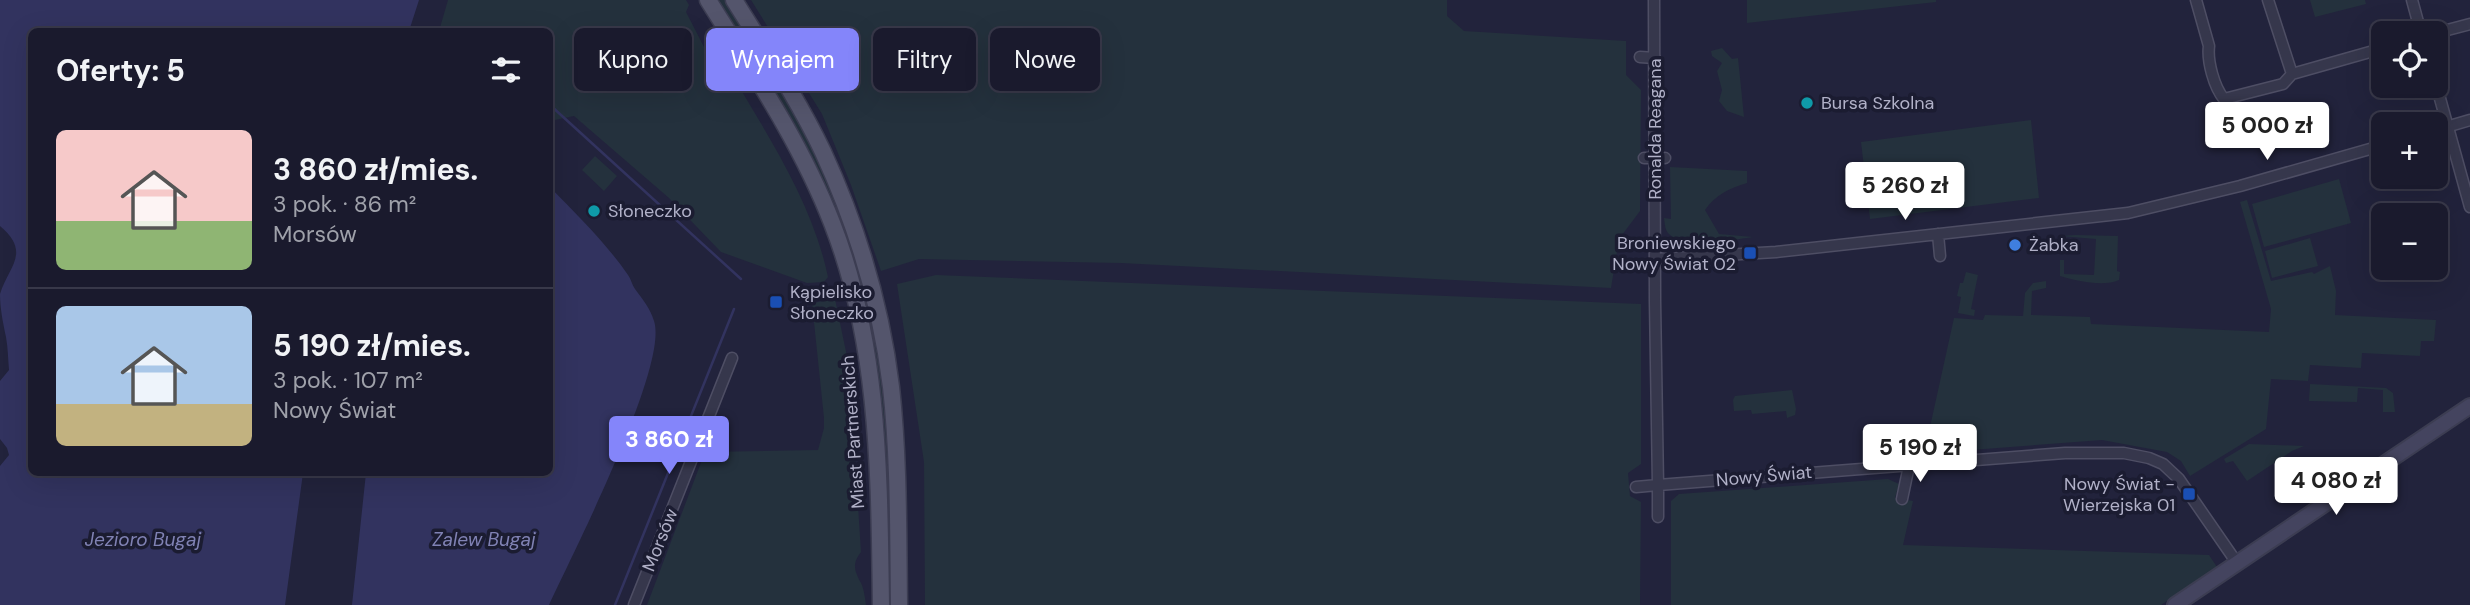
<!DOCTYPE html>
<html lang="pl">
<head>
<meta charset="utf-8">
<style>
  body { margin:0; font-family:"DM Sans",sans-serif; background:#272739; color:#f1f3f6; height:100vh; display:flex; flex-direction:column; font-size:26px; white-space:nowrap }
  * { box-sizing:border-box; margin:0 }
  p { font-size:23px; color:#9fa1aa }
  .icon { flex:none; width:38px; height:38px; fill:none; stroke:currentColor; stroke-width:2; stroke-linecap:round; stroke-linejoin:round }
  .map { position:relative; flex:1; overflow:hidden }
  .panel { position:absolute; left:28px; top:28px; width:525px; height:448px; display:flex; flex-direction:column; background:#1a1a2d; border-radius:10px; box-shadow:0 7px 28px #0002,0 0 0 2px #383849 }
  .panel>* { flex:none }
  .banner { position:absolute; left:574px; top:28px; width:665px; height:63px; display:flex; gap:14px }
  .fabs { position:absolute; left:2371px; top:21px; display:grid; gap:14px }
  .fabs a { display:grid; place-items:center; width:77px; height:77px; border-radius:10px; background:#1a1a2d; box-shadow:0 7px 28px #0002,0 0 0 2px #383849; font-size:35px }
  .price { position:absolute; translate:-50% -60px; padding:0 16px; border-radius:7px; background:#fff; color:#222; font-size:23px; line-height:46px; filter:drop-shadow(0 2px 4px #0008) }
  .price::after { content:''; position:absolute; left:50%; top:42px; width:21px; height:16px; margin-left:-10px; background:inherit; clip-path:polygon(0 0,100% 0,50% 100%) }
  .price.on { background:#8485fa; color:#fff }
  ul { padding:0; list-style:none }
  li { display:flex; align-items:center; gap:21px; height:175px; padding:0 28px }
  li+li { border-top:2px solid #383849 }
  li span { display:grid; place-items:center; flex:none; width:196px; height:140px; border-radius:10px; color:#555 }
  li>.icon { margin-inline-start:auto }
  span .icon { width:84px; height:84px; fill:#fffc; stroke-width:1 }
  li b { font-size:30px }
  h2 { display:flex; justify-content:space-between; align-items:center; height:84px; padding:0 28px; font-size:30px }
  .pill { padding:0 24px; border-radius:10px; background:#1a1a2d; box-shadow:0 7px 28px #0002,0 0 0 2px #383849; font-size:24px; line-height:63px }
  .pill.on { background:#8485fa; color:#fff }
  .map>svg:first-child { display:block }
</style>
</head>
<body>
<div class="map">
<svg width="2470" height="605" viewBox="0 0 2470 605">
  <rect width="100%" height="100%" fill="#22233c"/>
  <!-- green -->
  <path fill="#24313d" d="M448,0H686L689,5L686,12L704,47L716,52L724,61C763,129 812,199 828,277L824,282L807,283L721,252L669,198L574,116L550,121V32L439,31Z
    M715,0H726C757,50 795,103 818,157C835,194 848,233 860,272L855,273Z
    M751,0H1447V16L1464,31L1626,41V75L1641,90L1640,211L1619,239L1611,288L1121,263L919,259L881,271L851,185L822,114Z
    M1747,0H1936V2L1747,23Z
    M2310,0H2365L2366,4L2315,17Z
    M1722,48L1732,59L1738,58L1744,117L1727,111L1719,101L1722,90L1717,71L1722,63L1712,56L1711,51Z
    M2031,120L2039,198L1870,219L1861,142Z
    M595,156L617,176L604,191L582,170Z
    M1670,167L1747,171V183C1730,188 1715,195 1705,210L1719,234L1753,237C1733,240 1684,249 1669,234C1665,230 1665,225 1664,218L1671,219Z
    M2339,179L2351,223L2264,247L2252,204Z
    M2247,200L2271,281L2312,272L2314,274L2330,266L2336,291L2335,315L2436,320L2434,341H2421L2420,356L2362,353L2361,368L2310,365L2308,381L2271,379L2266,429L2190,476L2181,461L2167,452L2102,440L1931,453L1926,445L1954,318L1983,320L1985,315L2023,316L2025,293L2033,283L2046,281V288L2032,291L2031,315L2090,317L2091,324L2269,332L2271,309L2240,202Z
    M2076,235L2118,236L2117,271L2120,272L2119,280C2104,287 2076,281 2060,276V260H2064V274L2094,275L2096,239L2060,236Z
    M2310,238L2318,266L2272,278L2265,251Z
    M1966,272L1978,275L1971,309L1975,310L1974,316L1958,313L1961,297L1957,296L1960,283H1963Z
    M936,275L1641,304V464L1628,473L1630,496L1641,502L1640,605H925L924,462L897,284Z
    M866,294L881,366L890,451L892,605H887L882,420L878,376L861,295Z
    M835,299L849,366L861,552C852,564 854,570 861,583C864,589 865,598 866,605H647L705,452L818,450L824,428V418L812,303Z
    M2310,384L2386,388L2393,393L2395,412H2383V390L2358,388L2357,402L2309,401Z
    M1792,390L1796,409L1795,415L1787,418L1786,411L1752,414L1751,410L1734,411L1733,400L1735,396Z
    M2249,444L2304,446L2292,451L2247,481L2233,461L2226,463L2224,459Z
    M1888,479L1899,484L1895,498L1913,501L1903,545L2209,555L2217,567L2161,605H1671V501L1679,494Z"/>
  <!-- water -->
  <path fill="#32335f" d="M0,0H419L409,31L32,32V472L303,473L285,605H0V466L9,455L7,448L0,439V381L9,370C8,359 8,348 6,337C3,323 0,308 0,294C8,267 32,253 0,226Z
    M550,187C577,215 606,243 628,275C631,279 632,285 635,289C643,300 650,308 654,321C669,366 572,555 549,605H352L366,473L550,472Z"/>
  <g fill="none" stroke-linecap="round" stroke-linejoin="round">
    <!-- stream -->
    <path stroke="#32335f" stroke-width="2.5" d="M550,105L741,279
      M615,605L734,309"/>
    <!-- street casing -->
    <g stroke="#4e4e64" stroke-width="13">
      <path id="street" d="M1654,0L1655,301L1658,485L2065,453H2124L2149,458L2163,464L2179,479L2237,563
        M2196,0L2209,46C2207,61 2214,87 2224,99L2283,84L2292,74L2384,48
        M2268,0L2292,74
        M2412,0L2421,33
        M2436,33L2470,24
        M1640,57L1655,58
        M2436,84L2470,207
        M2436,130L2470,120
        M1644,158H1665
        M1938,234L1940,256
        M1655,259L1776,252L2128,213L2240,186L2384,145
        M1636,487L1658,485V517
        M1902,499L1914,442
        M634,605L732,358"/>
    </g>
    <!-- secondary casing -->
    <g stroke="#3c3d52" stroke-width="18">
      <path id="secondary" d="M2175,605L2470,406"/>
    </g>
    <!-- primary casing -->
    <g stroke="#3c3d52" stroke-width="19">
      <path id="primary" d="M708,0C753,72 801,143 832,223C880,346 879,475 881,605
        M734,0C765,50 798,99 823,152C857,226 881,306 891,387C899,459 898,532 899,605"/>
    </g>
    <!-- street -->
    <use href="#street" stroke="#36374c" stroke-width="10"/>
    <!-- secondary -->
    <use href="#secondary" stroke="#44445f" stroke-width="14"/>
    <!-- primary -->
    <use href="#primary" stroke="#54556c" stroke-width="16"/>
  </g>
  <!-- markers -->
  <g fill="#0f9aa8" stroke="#1b1c31" stroke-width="2.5">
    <circle cx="1807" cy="103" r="7"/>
    <circle cx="594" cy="211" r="7"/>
  </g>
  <circle fill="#3f7fe0" stroke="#1b1c31" stroke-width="2.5" cx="2015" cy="245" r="7"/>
  <g fill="#1a4fb4" stroke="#1b1c31" stroke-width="2.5">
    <rect x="1743" y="246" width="14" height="14" rx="3.5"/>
    <rect x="769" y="295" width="14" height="14" rx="3.5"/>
    <rect x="2182" y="487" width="14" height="14" rx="3.5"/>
  </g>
  <g text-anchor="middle" stroke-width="7" stroke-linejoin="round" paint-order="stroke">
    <!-- poi labels -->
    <g font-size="18" fill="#b1b1c8" stroke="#1b1c31" text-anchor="start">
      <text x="1821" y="109">Bursa Szkolna</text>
      <text x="608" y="217">Słoneczko</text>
      <text x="1736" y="249" text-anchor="end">Broniewskiego<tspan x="1736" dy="21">Nowy Świat 02</tspan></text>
      <text x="2029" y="251">Żabka</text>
      <text x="790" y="298">Kąpielisko<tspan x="790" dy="21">Słoneczko</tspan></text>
      <text x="2175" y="490" text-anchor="end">Nowy Świat -<tspan x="2175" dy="21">Wierzejska 01</tspan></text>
    </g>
    <!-- street labels -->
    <g font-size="18" fill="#b1b1c8" stroke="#1b1c31">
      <text transform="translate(1655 129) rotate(-90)" y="6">Ronalda Reagana</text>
      <text transform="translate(853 432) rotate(-94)" y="6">Miast Partnerskich</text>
      <text transform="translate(1764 476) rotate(-5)" y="6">Nowy Świat</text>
      <text transform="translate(660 540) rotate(-68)" y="6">Morsów</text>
    </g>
    <!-- water labels -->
    <g font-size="19" font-style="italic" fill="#8082b4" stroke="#1b1c31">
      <text x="143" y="546">Jezioro Bugaj</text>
      <text x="484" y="546">Zalew Bugaj</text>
    </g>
  </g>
</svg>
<div class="fabs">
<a><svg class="icon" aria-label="locate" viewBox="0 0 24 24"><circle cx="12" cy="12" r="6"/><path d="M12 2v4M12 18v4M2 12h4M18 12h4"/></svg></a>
<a>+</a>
<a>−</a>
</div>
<b class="price" style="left:2267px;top:162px">5 000 zł</b>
<b class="price" style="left:1905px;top:222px">5 260 zł</b>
<b class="price on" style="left:669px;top:476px">3 860 zł</b>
<b class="price" style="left:1920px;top:484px">5 190 zł</b>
<b class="price" style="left:2336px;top:517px">4 080 zł</b>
<div class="banner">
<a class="pill">Kupno</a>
<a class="pill on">Wynajem</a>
<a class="pill">Filtry</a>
<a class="pill">Nowe</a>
</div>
<section class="panel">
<h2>Oferty: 5<svg class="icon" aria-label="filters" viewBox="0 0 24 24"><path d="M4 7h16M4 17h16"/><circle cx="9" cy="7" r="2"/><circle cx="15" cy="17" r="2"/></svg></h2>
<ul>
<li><span style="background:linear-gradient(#f6c9c9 65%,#8fb573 0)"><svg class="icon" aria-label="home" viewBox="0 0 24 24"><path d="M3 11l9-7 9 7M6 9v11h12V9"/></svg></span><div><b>3 860 zł/mies.</b><p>3 pok. · 86 m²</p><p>Morsów</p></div></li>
<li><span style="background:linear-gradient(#a9c7e8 70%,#c2b280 0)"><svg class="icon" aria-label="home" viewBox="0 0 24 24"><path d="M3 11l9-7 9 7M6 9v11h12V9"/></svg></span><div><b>5 190 zł/mies.</b><p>3 pok. · 107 m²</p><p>Nowy Świat</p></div></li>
</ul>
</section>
</div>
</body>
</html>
